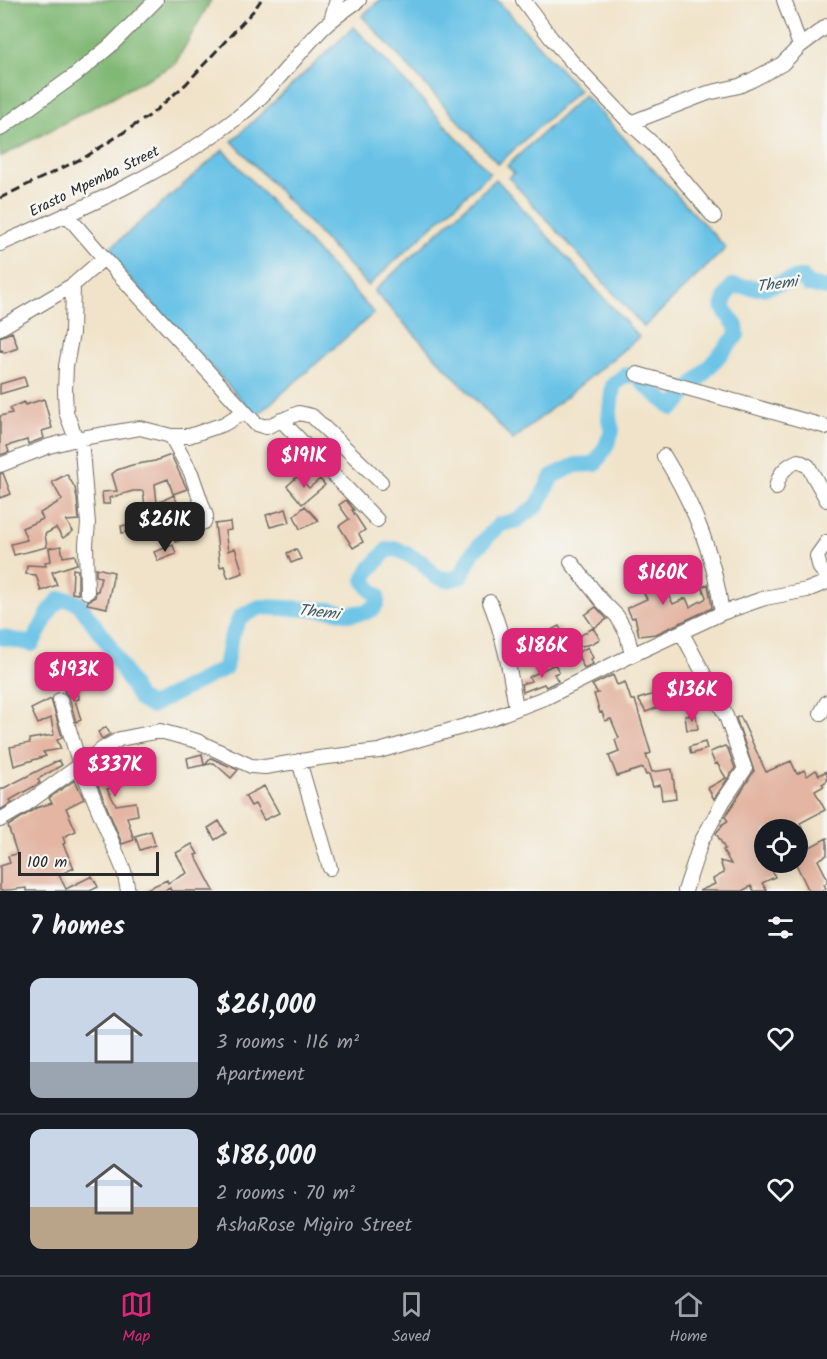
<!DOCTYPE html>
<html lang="en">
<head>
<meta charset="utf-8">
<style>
  body { margin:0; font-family:Kalam,sans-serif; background:#242831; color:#f1f3f6; height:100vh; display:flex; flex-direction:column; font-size:22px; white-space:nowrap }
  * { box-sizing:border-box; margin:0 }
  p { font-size:20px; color:#9ea1a6 }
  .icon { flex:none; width:33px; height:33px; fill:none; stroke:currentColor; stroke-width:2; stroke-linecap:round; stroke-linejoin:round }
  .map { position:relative; height:891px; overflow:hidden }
  .side { display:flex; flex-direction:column; background:#171b24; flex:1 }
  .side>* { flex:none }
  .fabs { position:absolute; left:754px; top:819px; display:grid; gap:12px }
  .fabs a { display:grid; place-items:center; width:54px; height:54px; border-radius:50%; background:#171b24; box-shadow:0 3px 15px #0003; font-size:30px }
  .scale { position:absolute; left:18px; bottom:15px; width:141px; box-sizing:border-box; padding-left:6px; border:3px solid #2b2b2b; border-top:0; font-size:16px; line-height:21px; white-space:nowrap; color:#2b2b2b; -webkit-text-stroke:4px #f6f6f2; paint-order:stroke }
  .price { position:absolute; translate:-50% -51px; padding:0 14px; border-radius:12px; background:#db2777; color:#fff; font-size:20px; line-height:39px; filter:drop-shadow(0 2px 3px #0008) }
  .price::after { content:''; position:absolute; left:50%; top:36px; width:18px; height:14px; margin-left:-9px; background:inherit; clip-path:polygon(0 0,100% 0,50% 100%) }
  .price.selected { background:#222; color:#fff }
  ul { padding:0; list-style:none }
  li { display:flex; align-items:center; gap:18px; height:150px; padding:0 30px }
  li+li { border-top:2px solid #363941 }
  li span { display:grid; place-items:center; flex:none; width:168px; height:120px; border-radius:12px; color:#555 }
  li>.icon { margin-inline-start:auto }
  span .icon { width:72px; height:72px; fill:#fffc; stroke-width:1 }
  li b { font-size:26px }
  h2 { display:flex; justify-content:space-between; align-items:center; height:72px; padding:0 30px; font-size:26px }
  .dock { display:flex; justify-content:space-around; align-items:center; height:84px; border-top:2px solid #363941; background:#171b24; font-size:16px; color:#9ea1a6 }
  .dock a { display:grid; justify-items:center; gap:3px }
  .dock .selected { color:#db2777 }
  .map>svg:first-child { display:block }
</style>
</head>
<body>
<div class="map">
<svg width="827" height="891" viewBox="0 0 827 891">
  <rect width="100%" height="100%" fill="#f6f6f2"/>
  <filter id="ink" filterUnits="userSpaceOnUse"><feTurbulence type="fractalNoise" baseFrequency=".0167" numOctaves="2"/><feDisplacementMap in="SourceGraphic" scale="12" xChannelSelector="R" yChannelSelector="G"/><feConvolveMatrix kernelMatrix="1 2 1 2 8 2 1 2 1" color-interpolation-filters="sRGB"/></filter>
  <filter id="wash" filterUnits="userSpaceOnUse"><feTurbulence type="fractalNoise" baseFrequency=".008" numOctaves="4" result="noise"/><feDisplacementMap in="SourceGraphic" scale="24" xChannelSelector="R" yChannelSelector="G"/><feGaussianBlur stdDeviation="1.35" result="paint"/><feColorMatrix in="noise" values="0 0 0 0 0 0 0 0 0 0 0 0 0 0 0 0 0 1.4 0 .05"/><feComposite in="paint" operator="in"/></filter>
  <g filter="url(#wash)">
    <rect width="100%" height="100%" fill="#f0e3c9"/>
    <!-- forest -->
    <path fill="#80b875" stroke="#567250" stroke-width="1.5" d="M0,0H211L175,64L0,157Z"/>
    <!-- water -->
    <path fill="#69c2e6" stroke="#4a7688" stroke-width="1.5" d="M380,0H497L579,90L498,164L362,16Z
      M354,27L490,173L368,286L232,141Z
      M584,95L726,248L644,327L509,178L514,173L507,166Z
      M223,150L374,313L256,416L106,252Z
      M496,179L639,337L513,440L374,291Z"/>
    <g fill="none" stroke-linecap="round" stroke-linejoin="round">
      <!-- river -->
      <path stroke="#69c2e6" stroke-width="16" d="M0,637L32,644L51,609L60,599L71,600L79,604L107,642L140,700L151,706L225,668L230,641L240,617L260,607L333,610L349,614L366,612L374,608L377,602V595L370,589L364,580L370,569L387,550L397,549L422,562L435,576L448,580L461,576L473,552L499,525L517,520L538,505L552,476L576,465L595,464L606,446L612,431L609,419L613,385L624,376L637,374L645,385L673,408L737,335L736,326L723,308L725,298L732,286L762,288L802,277L808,285L827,288"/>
    </g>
    <g id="blocks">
      <!-- building -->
      <path fill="#e3b5a2" d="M12,332L18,348L4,353L2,350L0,351V337Z
        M24,377L27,386L0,394V384Z
        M44,399L52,428L42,431L44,438L28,444L27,440L7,446L9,452L0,455V416L12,413L10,408L24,402L25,405Z
        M171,455L187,489L173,494L168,479L155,484L157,503L174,495L178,504L182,531L186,538L175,542L162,511L141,515L140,507L145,506L143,491H133L109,498L110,504H103L102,492L117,491L112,474L117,470L132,465L155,461Z
        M3,473L11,494L0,498V474Z
        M67,474L75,488L77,498L79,520L66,521L73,531L63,538L56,528L45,534L47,547L14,555L11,544L27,540L22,528L43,519L40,513L62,500L52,482Z
        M298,476L309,488L320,479L325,485L302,504L287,486Z
        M346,500L354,510H352L365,530L359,534L363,542L353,548L339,526L349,519L339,505Z
        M305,506L319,521L300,529L294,516Z
        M286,509L290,522L270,527L266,515Z
        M230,522L231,530L225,531L228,551L235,548L243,573L228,578L224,566L220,567L215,524Z
        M132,524L133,531L122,533L121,526Z
        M173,545L176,554L158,561L154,552Z
        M61,546L63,557L75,555L77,564L52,572L57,585L41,591L36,575L26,574L27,565L46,566L45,562L51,561L49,548Z
        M296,549L301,559L291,563L287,553Z
        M656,566L673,604L686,598L690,607L705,599L706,597L702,587L708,584L712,608L656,634L639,636L635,617L632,618L627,608L647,599L637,582L643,578L641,575Z
        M96,568L114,572L107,608L87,604L88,601L95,597L96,591H98L101,577L96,576Z
        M73,569L78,570V594L72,593Z
        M596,607L607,619L594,628L585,615Z
        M559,626L568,643L593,628L600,639L591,644L534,656L531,645L554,640L549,631Z
        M588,647L593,658L591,659L593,664L584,668L577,653Z
        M555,664L559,672L554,674L558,681L546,687L544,684L523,692L521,684L531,681L529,677Z
        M613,675L617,685L625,682L631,700H635L651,753L646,755L652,772L672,769L676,798L662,800L660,785L653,787L649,774L646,775L643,768L617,776L609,756L619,752L615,740L619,738L611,719L605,721L602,712L600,713L594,694L598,693L592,685Z
        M663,676L667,682L663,685L670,707L666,708L664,705L646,712L638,699L658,693L652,682Z
        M78,689L79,699L75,700L81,720L76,722L69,697L64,691Z
        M51,699L62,737L57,740L61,749L43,752L46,756L14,766L10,747L30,743V739L54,735L51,718L38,724L31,709Z
        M696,715L698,729L687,730L685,716Z
        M740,716L766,772L791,761L797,774L804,770L807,776L816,770L819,775L827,771V781L822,784L824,786L815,791L825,810L800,823L810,847L827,838V855L818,860L827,878V883L824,884L826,889L822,891H809L795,862H798V830H765V862H768L775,877L762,883L767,891H754L751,886L742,891H699L715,884L713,879L724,873L720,861L731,864L723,850L725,849L716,833L722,826L721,825L728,821L725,817L754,771L736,718Z
        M106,727L110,734L102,739L98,732Z
        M705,742L707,749L691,754L689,747Z
        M725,746L728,749L735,768L714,799L708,788L726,778L717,763L715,764L710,752Z
        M202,754L204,765L189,768L187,758Z
        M109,755L114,766L117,765L124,784L107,789L116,805L136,802L138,815L127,817L134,840L122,844L91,768Z
        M211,758L238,770L231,778L214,763L205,765Z
        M59,760L62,765L38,779L40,783L10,800L12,803L0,810V790Z
        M75,780L84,799L66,808L76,831L63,837L65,843L63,844L74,868L59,875L66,889L92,876L98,887L90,891H26V888L0,891V866L10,863L8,856L17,854L8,826L36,808L52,803L49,798Z
        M264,786L279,813L264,820L255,804L251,806L245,796Z
        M219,821L226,833L215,840L208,828Z
        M151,831L155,845L140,850L135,836Z
        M192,844L198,854L195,855L214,891H171L170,888L164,891H142L167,880L168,883L187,873L176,853Z"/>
    </g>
  </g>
  <g filter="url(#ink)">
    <use href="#blocks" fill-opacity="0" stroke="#706b62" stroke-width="1.5"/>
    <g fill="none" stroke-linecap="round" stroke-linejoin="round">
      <!-- minor casing -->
      <g stroke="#706b62" stroke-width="16">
        <path id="minor" d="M523,0L551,38L573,63L630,123L653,144L714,217
          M784,0L800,46
          M331,20L337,0
          M630,123L708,93L739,86L752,80L782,64L800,46L827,26
          M0,129L75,75L110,46L156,0
          M66,214L104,258L256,424L266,427L299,413L312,416L381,482
          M0,244C82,209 167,172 238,117C271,92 294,57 323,28C334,17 347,9 359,0
          M73,285L72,333L66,366L65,391L66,412L76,439
          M0,328L73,285L104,258
          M637,374L827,427
          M281,420L377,520
          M171,436L191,473L206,516L204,522L190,528
          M81,438L88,524L86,544L87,592
          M664,456C695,507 714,555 722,613
          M0,465L49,446L76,439L140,428L171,436H189L224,424L244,412
          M776,488C779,474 784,467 798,461L808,466L827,500
          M827,542L817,556L820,568L827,576
          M571,562L601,600L617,616L627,634L632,655
          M490,602C504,637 510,671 516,708
          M682,633L726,716L745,769L724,800L701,842L685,891
          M60,700L80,765L124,871L128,891
          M821,713L827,702
          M299,761L330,868
          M0,820L22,807L104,748L120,739L160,731L197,741L251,766L265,767L319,758L379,751L489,719L547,697L632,655L722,613L765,598L807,590L827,582"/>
      </g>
      <!-- minor -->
      <use href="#minor" stroke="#fff" stroke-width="14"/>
      <!-- rail -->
      <path stroke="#2b2b2b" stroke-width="3" stroke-dasharray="9 4.5" stroke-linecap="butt" d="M0,198L87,156L149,116L186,84L254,10L261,0"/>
    </g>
  </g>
  <g text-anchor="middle" stroke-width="5" stroke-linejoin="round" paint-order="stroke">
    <!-- street labels -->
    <g font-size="15" fill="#2b2b2b" stroke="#f6f6f2">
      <text transform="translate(94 181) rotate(-26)" y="5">Erasto Mpemba Street</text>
    </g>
    <!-- water labels -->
    <g font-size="16" font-style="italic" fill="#3e5863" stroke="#f6f6f2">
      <text transform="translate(777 283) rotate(-8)" y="6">Themi</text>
      <text transform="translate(319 611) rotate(6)" y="6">Themi</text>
    </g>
  </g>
</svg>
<div class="fabs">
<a><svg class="icon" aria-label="locate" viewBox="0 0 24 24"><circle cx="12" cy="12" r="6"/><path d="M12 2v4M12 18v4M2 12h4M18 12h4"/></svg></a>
</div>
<div class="scale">100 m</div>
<b class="price" style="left:304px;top:489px">$191K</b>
<b class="price selected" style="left:165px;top:553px">$261K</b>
<b class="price" style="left:663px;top:606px">$160K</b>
<b class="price" style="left:542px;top:679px">$186K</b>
<b class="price" style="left:74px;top:703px">$193K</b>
<b class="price" style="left:692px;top:723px">$136K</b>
<b class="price" style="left:115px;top:798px">$337K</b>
</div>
<section class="side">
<h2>7 homes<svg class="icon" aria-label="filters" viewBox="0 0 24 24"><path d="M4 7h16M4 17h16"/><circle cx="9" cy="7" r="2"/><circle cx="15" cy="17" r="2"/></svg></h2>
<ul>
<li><span style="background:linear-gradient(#c9d6e8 70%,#9aa5b1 0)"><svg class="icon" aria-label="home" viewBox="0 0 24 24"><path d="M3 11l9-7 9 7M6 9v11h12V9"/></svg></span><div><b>$261,000</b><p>3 rooms · 116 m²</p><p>Apartment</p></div><svg class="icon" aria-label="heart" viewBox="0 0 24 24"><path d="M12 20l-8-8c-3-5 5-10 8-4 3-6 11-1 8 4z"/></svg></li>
<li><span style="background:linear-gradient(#c9d6e8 65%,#b9a48a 0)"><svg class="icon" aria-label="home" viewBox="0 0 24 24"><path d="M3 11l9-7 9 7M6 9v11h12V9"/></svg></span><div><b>$186,000</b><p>2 rooms · 70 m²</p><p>AshaRose Migiro Street</p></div><svg class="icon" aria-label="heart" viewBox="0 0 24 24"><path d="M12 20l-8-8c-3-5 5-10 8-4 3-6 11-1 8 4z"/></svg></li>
</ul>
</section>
<nav class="dock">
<a class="selected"><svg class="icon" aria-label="map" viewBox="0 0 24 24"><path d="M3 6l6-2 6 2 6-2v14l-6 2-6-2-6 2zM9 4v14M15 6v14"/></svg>Map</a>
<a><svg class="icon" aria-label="saved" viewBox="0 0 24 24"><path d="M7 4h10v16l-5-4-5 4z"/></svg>Saved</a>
<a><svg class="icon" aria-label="home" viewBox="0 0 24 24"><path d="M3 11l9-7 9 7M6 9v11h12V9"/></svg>Home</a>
</nav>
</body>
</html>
